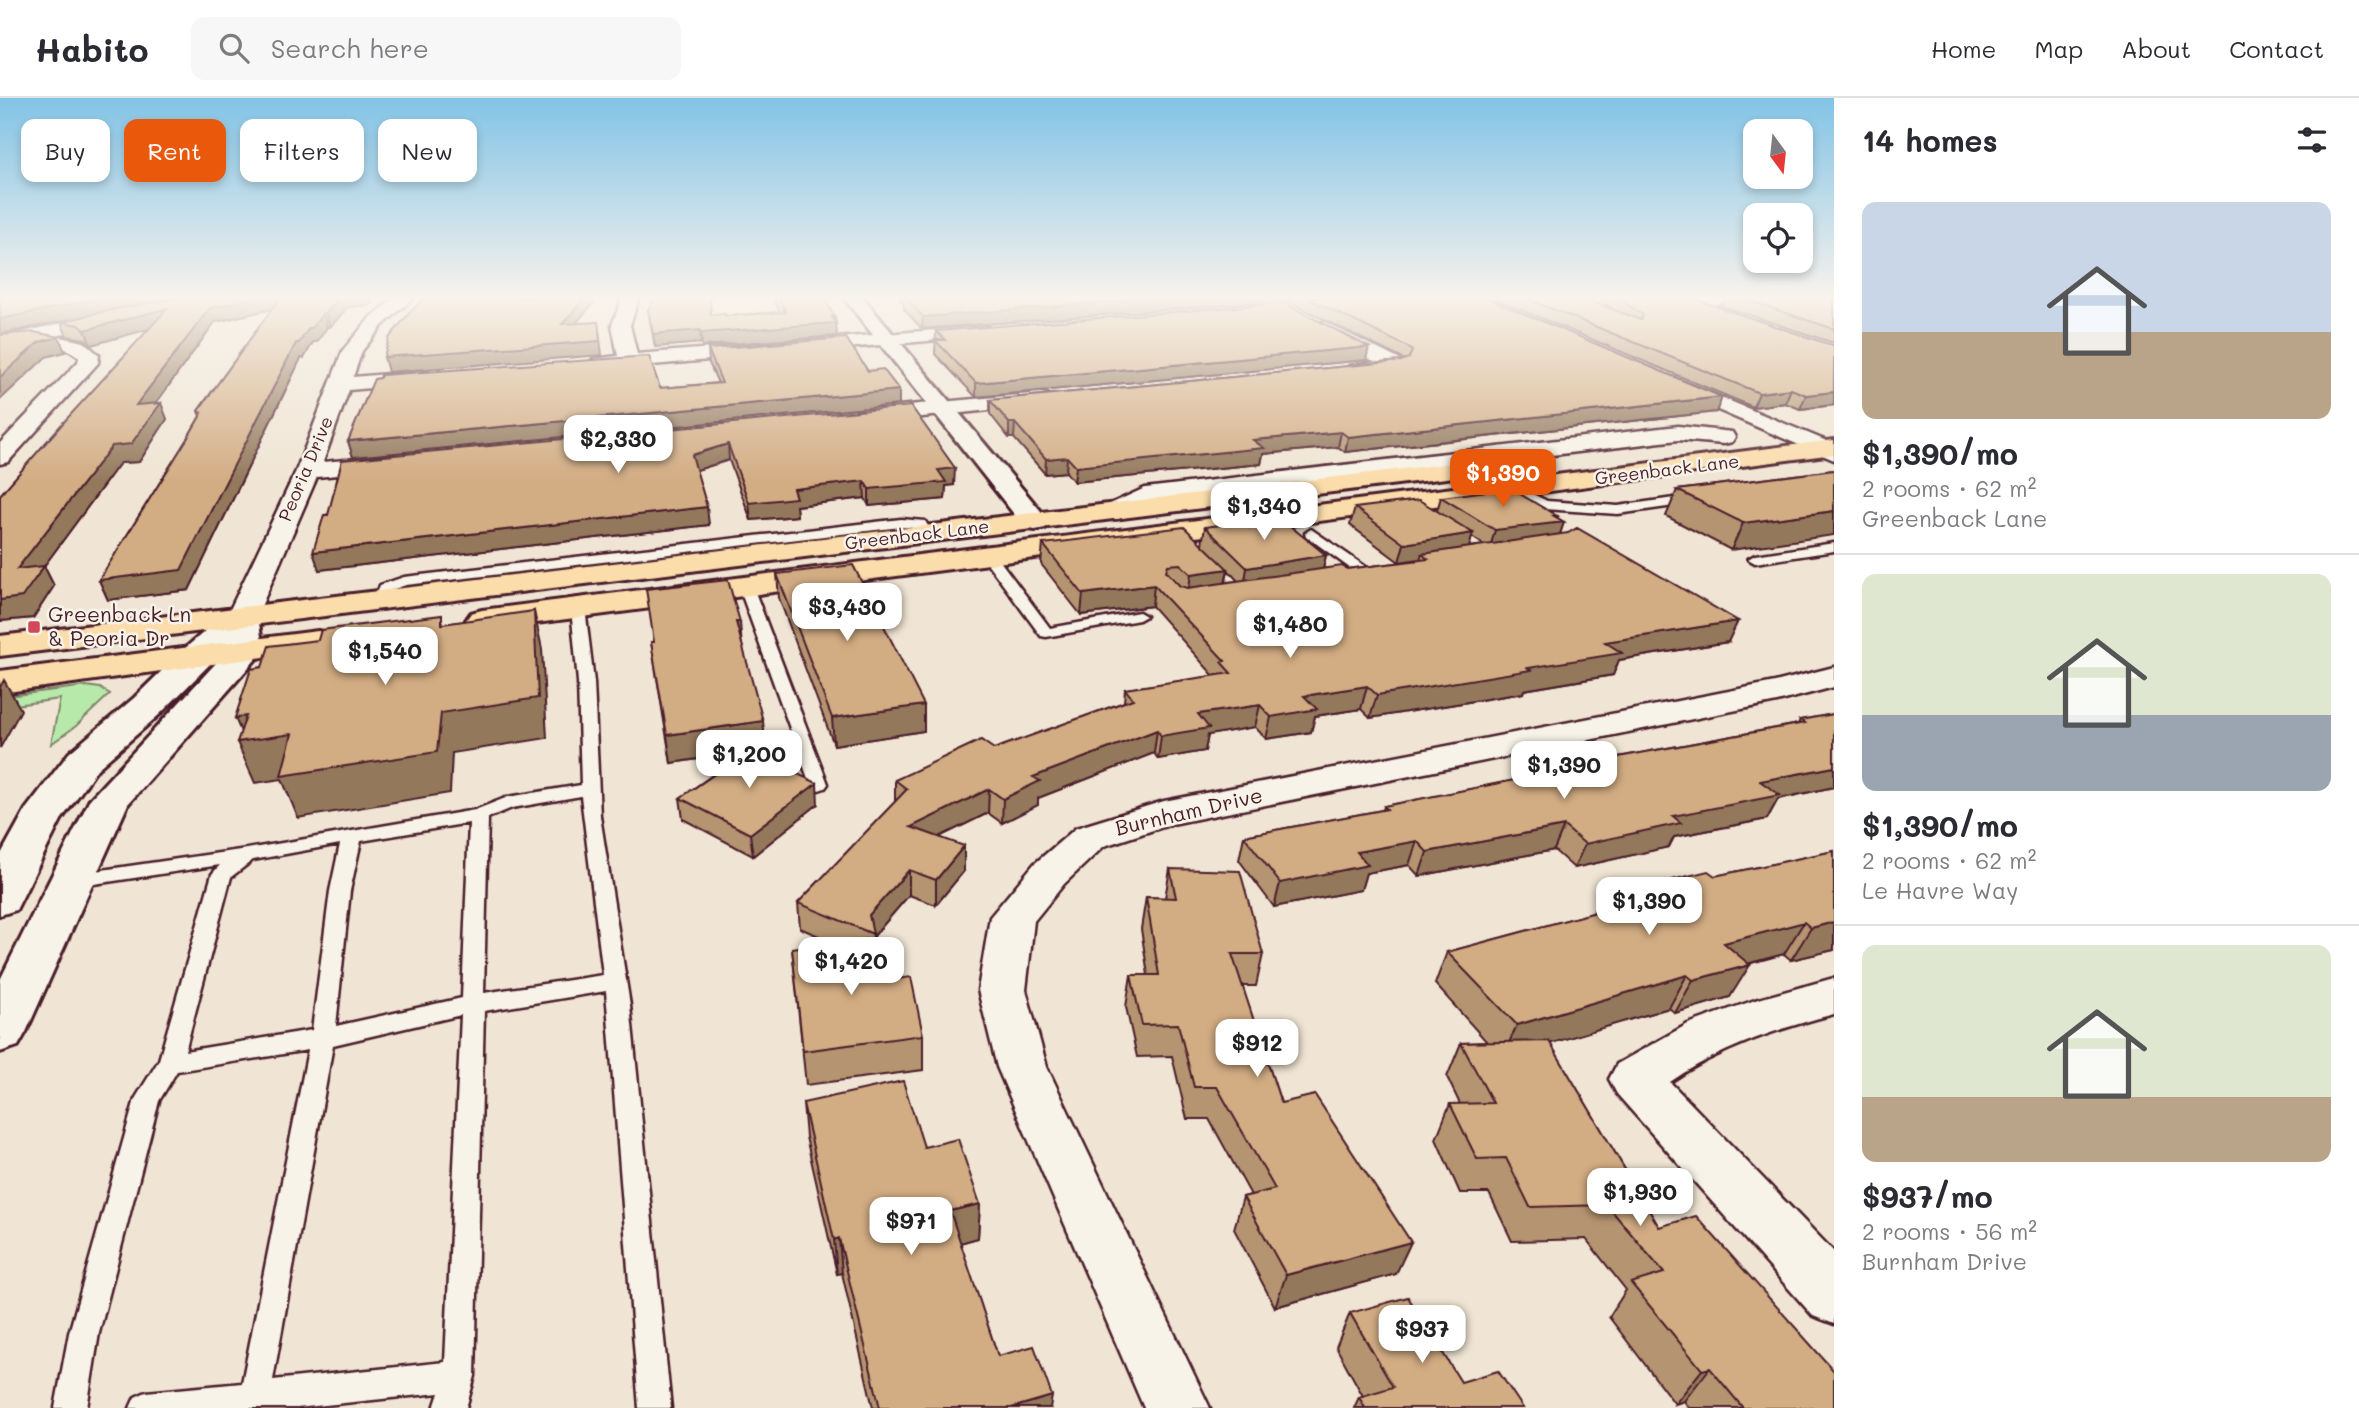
<!DOCTYPE html>
<html lang="en">
<head>
<meta charset="utf-8">
<style>
  body { margin:0; font-family:Mali,sans-serif; background:#f7f7f7; color:#2b2b33; height:100vh; display:flex; flex-direction:column; font-size:26px; white-space:nowrap }
  * { box-sizing:border-box; margin:0 }
  p { font-size:23px; color:#7c7c81 }
  .icon { flex:none; width:38px; height:38px; fill:none; stroke:currentColor; stroke-width:2; stroke-linecap:round; stroke-linejoin:round }
  .map { position:relative; flex:1; overflow:hidden }
  .panel { display:flex; flex-direction:column; background:#fff; width:525px }
  .panel>* { flex:none }
  .hud { position:absolute; left:21px; top:21px; width:665px; height:63px; display:flex; gap:14px }
  .needle { width:46px; rotate:165deg }
  .buttons { position:absolute; left:1743px; top:21px; display:grid; gap:14px }
  .buttons a { display:grid; place-items:center; width:70px; height:70px; border-radius:14px; background:#fff; box-shadow:0 4px 10px #0003; font-size:35px }
  .price { position:absolute; translate:-50% -60px; padding:0 16px; border-radius:14px; background:#fff; color:#222; font-size:23px; line-height:46px; filter:drop-shadow(0 2px 4px #0008) }
  .price::after { content:''; position:absolute; left:50%; top:42px; width:21px; height:16px; margin-left:-10px; background:inherit; clip-path:polygon(0 0,100% 0,50% 100%) }
  .price.on { background:#ea580c; color:#fff }
  ul { padding:0; list-style:none }
  li { display:grid; align-content:center; gap:14px; height:371px; padding:0 28px }
  li+li { border-top:2px solid #e1e1e2 }
  li span { display:grid; place-items:center; height:217px; border-radius:14px; color:#555 }
  li>.icon { margin-inline-start:auto }
  span .icon { width:126px; height:126px; fill:#fffc; stroke-width:1 }
  li b { font-size:30px }
  h2 { display:flex; justify-content:space-between; align-items:center; height:84px; padding:0 28px; font-size:30px }
  .chip { padding:0 24px; border-radius:14px; background:#fff; box-shadow:0 4px 10px #0003; font-size:24px; line-height:63px }
  .chip.on { background:#ea580c; color:#fff }
  header { display:flex; align-items:center; gap:42px; box-sizing:border-box; height:98px; padding:0 35px; background:#fff; border-bottom:2px solid #e1e1e2 }
  header strong { font-size:33px }
  nav { display:flex; gap:38px; margin-inline-start:auto; font-size:24px }
  .search { width:490px; height:63px; background:#f7f7f7; display:flex; align-items:center; gap:18px; box-sizing:border-box; padding:0 24px; border-radius:14px; color:#7c7c81; font-size:26px }
  main { display:flex; flex:1; min-height:0 }
  .map>svg:first-child { display:block }
</style>
</head>
<body>
<header>
<strong>Habito</strong>
<div class="search"><svg class="icon" aria-label="search" viewBox="0 0 24 24"><circle cx="10" cy="10" r="6"/><path d="M15 15l6 6"/></svg>Search here</div>
<nav><a>Home</a><a>Map</a><a>About</a><a>Contact</a></nav>
</header>
<main>
<div class="map">
<svg width="1834" height="1310" viewBox="0 0 1834 1310">
  <rect width="100%" height="100%" fill="#f0e5d4"/>
  <filter id="ink" filterUnits="userSpaceOnUse"><feTurbulence type="fractalNoise" baseFrequency=".0143" numOctaves="2"/><feDisplacementMap in="SourceGraphic" scale="14" xChannelSelector="R" yChannelSelector="G"/><feConvolveMatrix kernelMatrix="1 2 1 2 8 2 1 2 1" color-interpolation-filters="sRGB"/></filter>
  <g filter="url(#ink)">
    <!-- green -->
    <path fill="#b7eaaa" stroke="#80846a" stroke-width="2" d="M86,588L100,590L110,596L76,628L51,646L60,601L0,609V599Z"/>
    <g fill="none" stroke-linecap="round" stroke-linejoin="round">
      <!-- lane casing -->
      <g stroke="#4a1f2b" stroke-width="5">
        <path id="lane" d="M1516,388L1547,403L1618,408L1695,397L1701,401L1695,405L1618,416L1544,411L1512,395V389Z
          M901,421L925,423L933,436L927,440L922,439L917,430L901,429L406,487L391,492L387,504H377L375,501L380,487L404,479Z
          M1311,431L1372,473V479H1362L1306,438L1305,435Z
          M1834,445V453L1755,465L1748,461L1755,457Z
          M989,454L994,455L1050,530L1139,514L1146,518L1139,522L1046,539L1041,538L982,458Z
          M746,485L753,489L828,686L825,690L819,692L810,686L739,489Z
          M578,506L585,510L594,584L600,718L630,907L671,1310H639L606,893L484,913L475,1278L466,1310H434L439,1295L297,1310H130L135,1299L146,1294L242,1285L308,952L177,973L159,1003L99,1235L87,1310H55L69,1235L135,1001L159,962L212,776L220,767L74,789L67,787L64,782L67,777L247,751L475,712L508,699L581,687L578,584L571,510ZM581,698L603,877L484,895L488,720L512,710ZM469,725L462,900L336,928L350,793L361,743ZM340,746L330,793L312,932L185,953L231,779L253,762ZM461,917L445,1264L273,1282L333,947Z"/>
      </g>
      <!-- street casing -->
      <g stroke="#4a1f2b" stroke-width="5">
        <path id="street" d="M394,200H413L382,228L362,253L353,279L423,273L430,275L433,279L430,283L423,285L349,292L323,364L389,358L397,360L401,365L397,370L389,372L317,379L257,518L253,525L242,527L231,525L227,518L296,373L343,252L370,220Z
          M622,200H639L630,227L637,256L985,228L994,233L985,238L629,269H593L590,265L593,261L618,258L612,227Z
          M1695,200H1728L1726,204L1712,207L1736,215L1739,219L1730,224L1687,210L1684,206L1687,202Z
          M112,214L118,215L121,219L118,223L56,238L84,244L99,257L98,265L8,364L0,366V345L78,264L79,259C56,241 27,244 0,251V239Z
          M1325,224L1404,264L1407,268L1404,272L1397,274L1349,276L1346,272L1349,268L1375,264L1319,233L1316,229L1319,225Z
          M1674,280L1834,346V362L1667,290L1664,286L1667,282Z
          M1040,295L1048,296L1051,301L1048,306L865,325L857,323L854,318L857,313L865,311Z
          M1678,328L1732,334L1735,339L1732,344L1724,346L1678,342L1151,405L1126,419L1117,421L1108,419L1104,413L1108,407L1145,390Z
          M1834,569V589L1777,604L1172,726L1104,748L1064,786L1034,823L1026,892L1047,969L1210,1310H1144L997,969L978,892L990,819L1034,766L1076,730L1164,703L1775,584Z
          M1834,880V916C1777,931 1719,950 1670,984L1834,1154V1226L1813,1218L1617,996L1609,981L1617,966L1688,926L1755,902Z"/>
      </g>
      <!-- secondary casing -->
      <g stroke="#4a1f2b" stroke-width="6">
        <path id="secondary" d="M844,200H863L1045,418L1049,424L1045,430L1035,432L1025,430Z
          M242,508L253,511L258,518L263,553L128,706L26,934L18,948L0,954V882L90,701L229,551V547L160,616L97,671L61,722L16,812L0,817V758L26,711L69,655L134,600L183,552L231,511Z"/>
      </g>
      <!-- primary casing -->
      <g stroke="#4a1f2b" stroke-width="6">
        <path id="primary" d="M1834,342V356L482,532L471,529L466,522L471,515L482,512Z
          M1478,362L1487,365L1491,370L1487,375L0,558V538Z
          M318,533L330,536L335,543L330,550L0,595V573Z"/>
      </g>
      <!-- lane -->
      <use href="#lane" fill="#f7f3e8" fill-rule="evenodd"/>
      <!-- street -->
      <use href="#street" fill="#f7f3e8" fill-rule="evenodd"/>
      <!-- secondary -->
      <use href="#secondary" fill="#f7f3e8" fill-rule="evenodd"/>
      <!-- primary -->
      <use href="#primary" fill="#fbdcab" fill-rule="evenodd"/>
    </g>
    <!-- wall -->
    <path fill="#b59471" stroke="#4a1f2b" stroke-width="2" fill-rule="evenodd" d="M773,200H824L835,223L837,238L702,248L701,245L655,249L648,212L726,218L780,214Z
      M899,200H1487L1722,299L1716,314L1345,354L1338,349L1263,356L1261,366L1074,384L1066,374L1045,376L1014,340H1009L990,316V302L1401,263L1405,262L1285,202L922,231L904,211V206Z
      M1493,200H1582L1613,211L1600,202L1601,200H1691L1834,248V307L1800,311L1785,305L1753,309Z
      M1725,200H1834V245L1722,208Z
      M152,205L371,207L348,209L330,229H327L317,244H313L304,260H301L189,492L108,502L99,482L187,341L200,318L198,313L272,211L215,224L156,305L167,321L139,364L120,365L44,468L54,488L33,520L0,523L149,231L91,247L85,241L67,238L61,224Z
      M936,233L1366,262L976,299L935,256Z
      M708,251L868,273L899,307L353,359L348,343L660,290L718,285L709,265Z
      M911,308L954,387L946,388L945,401L869,408L865,400L796,408L797,418L751,422L729,362L696,372L709,427L319,472L324,417Z
      M1834,372L1731,452L1666,418L1677,392Z
      M1441,399L1557,418L1556,419L1564,424L1560,436L1728,544L1619,562L1613,577L1524,592L1523,595L1370,620L1361,611L1315,618L1311,634L1266,641L1255,629L1208,637L1205,653L1158,661L1154,655L1038,700V707L1002,725L988,715L939,739L964,773L936,807L909,797L873,839L883,883L923,937V972L806,987L792,850L835,845L800,830L798,805L895,704V682L994,651L1124,604L1125,591L1214,578L1152,508L1081,517L1041,466L1043,446H1202L1205,429L1326,457L1323,470L1347,471L1420,462V461L1399,464L1350,427L1355,410L1437,413ZM1472,439L1484,447L1469,449ZM1228,472L1238,483L1226,484Z
      M777,476L924,607V633L834,647L779,500Z
      M651,544L742,547L765,641L774,665L818,706L753,758L683,721L680,700L745,654L671,665Z
      M1834,616V689L1778,701L1767,721L1674,739L1669,749L1574,770L1554,752L1419,778L1409,767L1366,775L1361,792L1274,809L1239,762L1244,738L1383,712L1384,708L1612,663L1613,660L1798,626L1800,622Z
      M1834,753V852L1791,862L1784,856L1748,866L1730,899L1675,915L1669,910L1550,945L1659,1129L1834,1310H1689L1684,1303L1675,1306L1609,1219L1626,1192L1586,1141L1512,1143L1489,1095H1460L1436,1041L1450,1006H1460L1447,979L1461,945L1487,944L1435,886L1447,854L1593,815L1600,800L1715,778Z
      M1170,771L1263,856L1256,888H1242L1281,1005L1396,1176L1275,1209L1234,1131L1243,1099L1251,1097L1209,1021H1187L1172,958L1137,959L1126,909L1131,877H1148L1141,831L1146,799L1165,800Z
      M803,1005L924,1049L980,1106L978,1140L960,1145L998,1258L1050,1310H873L842,1175L837,1176L806,1039Z
      M1350,1215L1461,1284L1523,1310H1354L1359,1299L1363,1298L1336,1249Z"/>
    <!-- shaded-wall -->
    <path fill="#93785c" stroke="#4a1f2b" stroke-width="2" d="M102,200H173L0,236V221Z
      M254,200H287L289,207L215,224L143,323L136,307L210,210Z
      M339,200H373L371,207L348,209L330,229L326,215Z
      M585,200H598L564,239L562,226Z
      M1159,200H1285V202L922,231L923,219Z
      M168,210L173,224L91,247L85,232Z
      M323,215L327,229L317,244H313L304,260H301L189,492L108,502L99,482L296,245Z
      M835,219L837,238L702,248L701,235Z
      M598,224L602,257L388,274L384,259Z
      M700,232L701,245L655,249L653,236Z
      M59,239L65,254L46,259L0,302V279L39,244Z
      M1369,249L1366,262L976,299V285Z
      M1791,291L1785,305L1753,309L1759,295Z
      M899,292V307L353,359L348,343Z
      M1834,294V307L1800,311L1806,297Z
      M1722,299L1716,314L1345,354L1348,339Z
      M161,305L167,321L139,364L120,365L27,491L17,471L112,348Z
      M1009,325H1015L1014,340H1009Z
      M1341,334L1338,349L1263,356L1261,366L1074,384L1076,369L1253,342Z
      M728,346L729,362L694,373L692,357Z
      M1067,359L1066,374L1045,376L1046,361Z
      M955,370L954,387L946,388L945,401L869,408V391L938,372Z
      M864,383L865,400L796,408L797,418L751,422L749,405L793,391Z
      M707,409L709,427L319,472L313,454Z
      M1834,413V437L1731,452L1743,425Z
      M1557,418L1554,425L1564,424L1558,442L1490,450L1495,432Z
      M1473,435L1468,453L1422,456L1420,461L1399,464L1404,446Z
      M1326,457L1322,476L1244,488L1247,470Z
      M44,468L54,488L33,520L0,523V502Z
      M1228,471L1224,491L1188,496L1191,476Z
      M1154,487L1152,508L1081,517L1083,496Z
      M534,513L542,551L547,640L452,655L450,695L298,720L282,681L255,685L237,644L245,643L235,620L246,618L441,615Z
      M1738,523L1728,544L1619,562L1613,577L1524,592L1523,595L1370,620L1377,597L1528,570L1605,544Z
      M736,524H740L742,550Z
      M4,582L21,612L0,650V589Z
      M1367,588L1361,611L1315,618L1311,634L1266,641L1271,619L1304,598Z
      M924,607V633L834,647L832,620Z
      M1260,607L1255,629L1208,637L1205,653L1158,661L1161,638L1198,616Z
      M763,623L766,651L671,665L667,637Z
      M1157,632L1154,655L1038,700V707L1002,725L1003,701L1033,679Z
      M1834,669V689L1778,701L1767,721L1674,739L1669,749L1574,770L1585,746L1673,718L1760,683Z
      M817,685L818,706L753,758L750,736Z
      M989,691L988,715L911,753V729Z
      M1564,728L1554,752L1419,778L1427,754Z
      M1417,743L1409,767L1366,775L1361,792L1274,809L1280,785L1357,754Z
      M964,748V773L936,807V782Z
      M909,772V797L873,839L869,817Z
      M1804,824L1784,856L1705,877L1724,845Z
      M1834,824V852L1791,862L1811,830Z
      M1750,867L1730,899L1675,915L1693,882Z
      M1687,877L1669,910L1502,960L1517,927Z
      M980,1106L978,1140L949,1148L950,1113Z
      M839,1140L842,1175L837,1176L834,1142Z
      M1411,1144L1396,1176L1275,1209L1286,1177Z
      M1710,1270L1684,1303L1675,1306L1702,1272Z
      M1052,1298L1050,1310H1011Z"/>
    <!-- building -->
    <path fill="#d2ac83" stroke="#4a1f2b" stroke-width="2" d="M0,200H102L0,221Z
      M178,200H254L210,210L136,307L161,305L131,346L112,348L17,471L44,468L22,499L0,502V397L62,326L168,210L85,232L79,227L61,224L111,212Z
      M280,200H339L326,215H323L312,230H309L299,245H296L181,472L99,482L187,341L202,315L198,313Z
      M425,200H585L562,226L598,224L600,243L384,259L389,240L411,213Z
      M655,200H710L711,217L725,216L726,218L786,214L779,200H824L835,219H832L836,225L701,235L700,232L653,236L648,212Z
      M906,200H1159L923,219Z
      M1307,200H1487L1722,299L1348,339L1341,334L1253,342L1264,350L1076,369L1067,359L1046,361L1015,325H1009L990,302L1401,263L1409,260L1412,253L1408,249Z
      M1525,200H1582L1641,222L1643,217L1618,200H1691L1834,248V294L1806,297L1791,291L1759,295Z
      M1741,200H1834V231Z
      M1284,205L1369,249L976,285L935,242H945L936,233Z
      M34,234L59,239L39,244L0,279V237Z
      M846,240L868,273L883,271L899,292L348,343L374,281L380,280L381,277L649,258L660,290L722,285L708,251Z
      M911,308L955,370L938,372L946,384L869,391L864,383L793,391L796,400L749,405L728,346L692,357L707,409L313,454L324,417H328L342,362Z
      M1834,372V413L1743,425L1677,392Z
      M1510,390L1557,418H1554L1564,424L1495,432L1441,399Z
      M1419,402L1473,435L1404,446L1355,410Z
      M1279,419L1326,457L1247,470L1205,429Z
      M1184,429L1228,471L1191,476L1180,466L1168,467L1166,473L1180,488L1188,490L1342,468L1347,471L1428,461L1422,456L1568,435L1577,430L1738,523L1605,544L1622,555L1528,570L1531,572L1377,597L1367,588L1304,598L1317,611L1271,619L1260,607L1198,616L1209,630L1161,638L1157,632L1033,679L1040,683L1003,701L989,691L911,729L964,748L936,782L909,772L869,817L873,836L798,805L907,691L895,682L981,642L994,651L1133,601L1125,591L1231,575L1221,564L1225,563L1154,487L1083,496L1043,446Z
      M853,467L924,607L832,620L777,476Z
      M728,482L740,524H736L763,623L667,637L651,544H654L646,491Z
      M534,513L538,600L441,615L437,654L281,678L292,636L237,644L246,618L235,620L251,571L262,569L269,548L318,542L321,532L442,517V526Z
      M1834,616V669L1760,683L1780,697L1673,718L1681,725L1585,746L1564,728L1427,754L1417,743L1357,754L1368,767L1280,785L1244,738L1387,711L1384,708L1615,662L1613,660L1805,625L1800,622Z
      M767,640L774,665L817,685L750,736L680,700Z
      M1834,753V824L1811,830L1804,824L1724,845L1750,867L1693,882L1687,877L1517,927L1447,854L1611,810L1600,800L1708,773L1715,778Z
      M1170,771L1240,773L1263,856H1232L1281,1005L1315,997L1411,1144L1286,1177L1243,1099L1275,1091L1217,989H1194L1178,926L1142,927L1131,877H1159L1146,799L1176,800Z
      M875,840L883,883L911,879L923,937L803,953L792,850Z
      M1549,943L1659,1129L1696,1118L1834,1273V1310H1743L1710,1270L1702,1272L1631,1185L1664,1175L1607,1107L1530,1109L1506,1060L1477,1061L1450,1006L1493,1005L1461,945Z
      M903,983L924,1049L958,1041L980,1106L950,1113L998,1258L1034,1248L1052,1298L1011,1310H880L839,1140L834,1142L803,1005Z
      M1408,1199L1461,1284L1498,1273L1523,1310H1365L1359,1299L1393,1289L1350,1215Z"/>
  </g>
  <!-- sky -->
  <linearGradient id="sky" x2="0" y2="1"><stop stop-color="#82c3e6"/><stop offset="0.52" stop-color="#f8f3ec"/><stop offset="1" stop-color="#f8f3ec" stop-opacity="0"/></linearGradient>
  <rect width="1834" height="384" fill="url(#sky)"/>
  <!-- markers -->
  <rect fill="#d1495b" stroke="#f7f3e8" stroke-width="2.5" x="27" y="522" width="14" height="14" rx="3.5"/>
  <g text-anchor="middle" stroke-width="5" stroke-linejoin="round" paint-order="stroke">
    <!-- far-street labels -->
    <g font-size="18" fill="#4a1f2b" stroke="#f7f3e8">
      <text transform="translate(306 371) rotate(-67)" y="6">Peoria Drive</text>
      <text transform="translate(1667 372) rotate(-7)" y="6">Greenback Lane</text>
      <text transform="translate(917 437) rotate(-7)" y="6">Greenback Lane</text>
    </g>
    <!-- poi labels -->
    <g font-size="21" fill="#4a1f2b" stroke="#f7f3e8" text-anchor="start">
      <text x="48" y="524">Greenback Ln<tspan x="48" dy="24">&amp; Peoria Dr</tspan></text>
    </g>
    <!-- street labels -->
    <g font-size="21" fill="#4a1f2b" stroke="#f7f3e8">
      <text transform="translate(1189 714) rotate(-13)" y="7">Burnham Drive</text>
    </g>
  </g>
</svg>
<div class="buttons">
<a><svg class="needle" viewBox="-14 -14 28 28"><path d="M0-13l5 13h-10z" fill="#e53935"/><path d="M0 13l5-13h-10z" fill="#7c7c81"/></svg></a>
<a><svg class="icon" aria-label="locate" viewBox="0 0 24 24"><circle cx="12" cy="12" r="6"/><path d="M12 2v4M12 18v4M2 12h4M18 12h4"/></svg></a>
</div>
<b class="price" style="left:618px;top:377px">$2,330</b>
<b class="price on" style="left:1503px;top:411px">$1,390</b>
<b class="price" style="left:1264px;top:444px">$1,340</b>
<b class="price" style="left:847px;top:545px">$3,430</b>
<b class="price" style="left:1290px;top:562px">$1,480</b>
<b class="price" style="left:385px;top:589px">$1,540</b>
<b class="price" style="left:749px;top:692px">$1,200</b>
<b class="price" style="left:1564px;top:703px">$1,390</b>
<b class="price" style="left:1649px;top:839px">$1,390</b>
<b class="price" style="left:851px;top:899px">$1,420</b>
<b class="price" style="left:1257px;top:981px">$912</b>
<b class="price" style="left:1640px;top:1130px">$1,930</b>
<b class="price" style="left:911px;top:1159px">$971</b>
<b class="price" style="left:1422px;top:1267px">$937</b>
<div class="hud">
<a class="chip">Buy</a>
<a class="chip on">Rent</a>
<a class="chip">Filters</a>
<a class="chip">New</a>
</div>
</div>
<section class="panel">
<h2>14 homes<svg class="icon" aria-label="filters" viewBox="0 0 24 24"><path d="M4 7h16M4 17h16"/><circle cx="9" cy="7" r="2"/><circle cx="15" cy="17" r="2"/></svg></h2>
<ul>
<li><span style="background:linear-gradient(#c9d6e8 60%,#b9a48a 0)"><svg class="icon" aria-label="home" viewBox="0 0 24 24"><path d="M3 11l9-7 9 7M6 9v11h12V9"/></svg></span><div><b>$1,390/mo</b><p>2 rooms · 62 m²</p><p>Greenback Lane</p></div></li>
<li><span style="background:linear-gradient(#dfe7d0 65%,#9aa5b1 0)"><svg class="icon" aria-label="home" viewBox="0 0 24 24"><path d="M3 11l9-7 9 7M6 9v11h12V9"/></svg></span><div><b>$1,390/mo</b><p>2 rooms · 62 m²</p><p>Le Havre Way</p></div></li>
<li><span style="background:linear-gradient(#dfe7d0 70%,#b9a48a 0)"><svg class="icon" aria-label="home" viewBox="0 0 24 24"><path d="M3 11l9-7 9 7M6 9v11h12V9"/></svg></span><div><b>$937/mo</b><p>2 rooms · 56 m²</p><p>Burnham Drive</p></div></li>
</ul>
</section>
</main>
</body>
</html>
